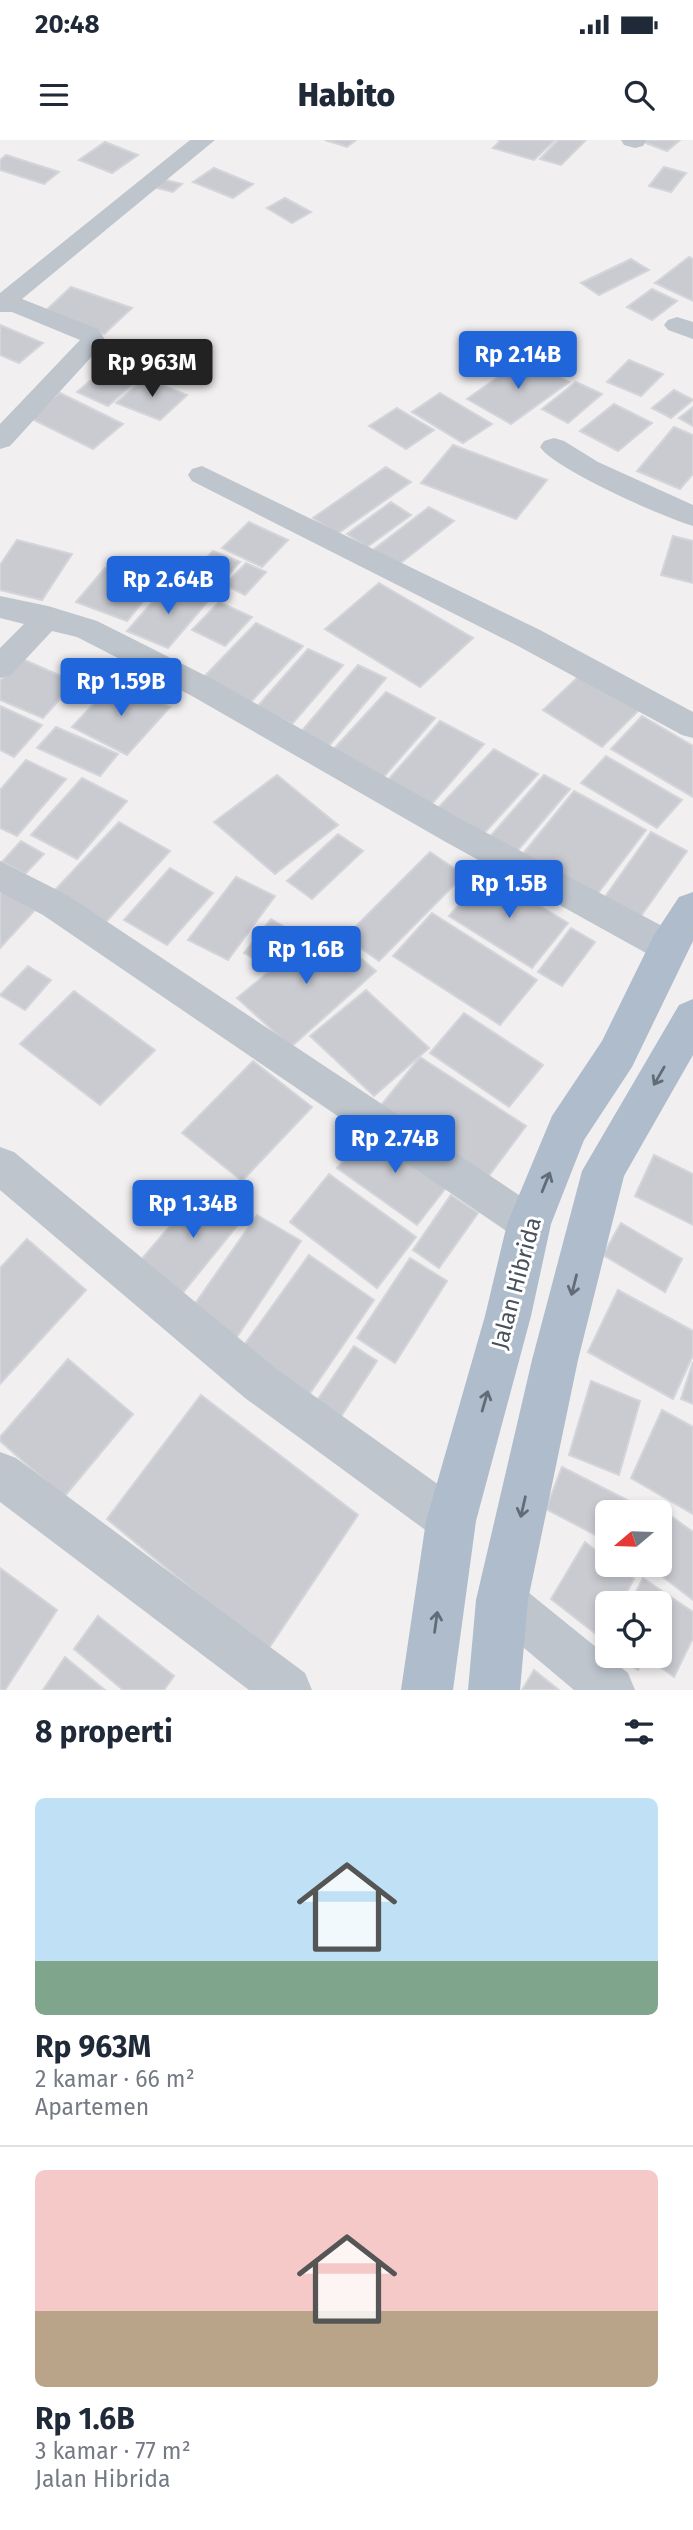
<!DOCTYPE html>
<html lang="id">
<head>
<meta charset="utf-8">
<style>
  body { margin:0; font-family:"Fira Sans",sans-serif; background:#f6f6f7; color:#1f2937; height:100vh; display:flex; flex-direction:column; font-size:26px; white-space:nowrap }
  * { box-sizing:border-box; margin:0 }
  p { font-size:23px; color:#747a83 }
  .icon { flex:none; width:38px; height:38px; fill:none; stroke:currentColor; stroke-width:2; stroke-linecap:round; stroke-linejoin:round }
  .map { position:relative; height:1550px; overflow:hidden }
  .panel { display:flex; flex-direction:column; background:#fff; flex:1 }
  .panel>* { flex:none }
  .needle { width:46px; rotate:251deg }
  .controls { position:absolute; left:595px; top:1360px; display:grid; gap:14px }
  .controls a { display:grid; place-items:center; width:77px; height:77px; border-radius:10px; background:#fff; box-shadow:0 4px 10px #0003; font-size:35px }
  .price { position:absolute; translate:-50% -60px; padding:0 16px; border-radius:7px; background:#2065da; color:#fff; font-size:23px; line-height:46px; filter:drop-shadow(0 2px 4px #0008) }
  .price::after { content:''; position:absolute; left:50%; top:42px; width:21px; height:16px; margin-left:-10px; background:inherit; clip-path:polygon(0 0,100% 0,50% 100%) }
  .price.on { background:#222; color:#fff }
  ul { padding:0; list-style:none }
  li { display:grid; align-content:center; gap:14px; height:371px; padding:0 35px }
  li+li { border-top:2px solid #e0e1e3 }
  li span { display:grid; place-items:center; height:217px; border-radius:10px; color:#555 }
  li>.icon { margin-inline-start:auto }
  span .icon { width:126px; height:126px; fill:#fffc; stroke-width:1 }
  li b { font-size:30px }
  h2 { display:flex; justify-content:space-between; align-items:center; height:84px; padding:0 35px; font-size:30px }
  .status { display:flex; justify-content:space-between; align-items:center; height:49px; padding:0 35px; background:#fff; direction:ltr }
  .status svg { height:19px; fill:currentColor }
  header { display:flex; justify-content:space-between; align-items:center; height:91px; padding:0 35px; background:#fff; font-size:32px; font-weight:800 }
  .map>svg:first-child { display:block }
</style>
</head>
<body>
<div class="status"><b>20:48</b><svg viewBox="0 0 49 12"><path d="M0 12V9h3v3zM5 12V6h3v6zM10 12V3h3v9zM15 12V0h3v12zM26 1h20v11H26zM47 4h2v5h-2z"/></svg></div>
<header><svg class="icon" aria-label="menu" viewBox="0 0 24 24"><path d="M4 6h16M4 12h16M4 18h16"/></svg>Habito<svg class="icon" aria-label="search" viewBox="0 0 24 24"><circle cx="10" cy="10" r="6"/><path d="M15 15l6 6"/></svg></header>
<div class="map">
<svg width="693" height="1550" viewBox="0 0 693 1550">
  <rect width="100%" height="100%" fill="#f1efef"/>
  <!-- building -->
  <path fill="#c9cbd1" stroke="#d3d5da" stroke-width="2" d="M325,0H356L347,7Z
    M498,0H551L554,1L534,20L493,8L500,1Z
    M558,0H583L585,1L561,25L540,19Z
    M638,0H680L667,11Z
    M105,2L138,15L112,33L79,20Z
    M6,15L59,32L44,44L0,30V20Z
    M664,27L686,33L671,52L649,46Z
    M214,28L253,44L233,58L193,42Z
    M162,39L182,44L173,52L153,47Z
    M285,58L311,72L292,83L267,68Z
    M689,117L693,119V161L655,143Z
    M631,119L649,130L599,155L581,143Z
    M71,147L132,168L104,194L43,173Z
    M652,149L677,161L652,180L627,167Z
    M0,185L43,203L19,223L0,215Z
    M525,218L569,242L511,284L467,259Z
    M629,220L663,234L641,256L607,242Z
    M101,232L132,245L108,266L77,252Z
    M144,238L187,255L160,280L116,263Z
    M576,242L602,254L568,283L542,269Z
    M674,250L693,260L671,278L652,268Z
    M60,253L123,284L93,309L28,277Z
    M440,253L492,284L463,303L412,272Z
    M614,264L652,283L618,311L580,291Z
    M693,267V286L679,278Z
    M397,268L434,290L406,309L369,286Z
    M674,287L693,295V334L680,349L637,331Z
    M453,305L547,340L516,379L421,343Z
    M386,327L411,342L337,394L313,378Z
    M391,362L411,375L367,407L347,394Z
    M429,367L454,381L398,425L373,410Z
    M249,382L288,400L262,427L222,408Z
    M673,396L693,401V443L661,435Z
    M17,400L72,414L42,460L0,450V425Z
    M213,411L240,422L222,442L195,430Z
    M246,423L266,432L245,455L225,445Z
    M105,428L155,447L127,481L76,462Z
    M379,443L473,498L420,547L325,489Z
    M168,444L209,460L168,508L127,491Z
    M219,462L252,477L225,506L192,490Z
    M256,483L303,506L248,565L200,541Z
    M308,509L343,525L292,584L257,567Z
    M20,518L75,542L43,578L0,560V541Z
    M358,525L386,538L328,607L300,593Z
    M580,535L639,570L602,607L543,570Z
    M115,541L170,567L127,615L72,587Z
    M386,552L435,578L382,639L331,612Z
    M0,566L42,585L14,617L0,610Z
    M642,576L693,606V657L611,609Z
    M440,581L484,604L431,665L387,641Z
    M56,587L118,614L100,636L37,608Z
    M494,609L538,634L479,699L434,672Z
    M606,616L682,660L657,688L581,643Z
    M26,620L66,639L17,696L0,688V650Z
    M277,635L338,685L275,734L214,682Z
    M544,635L570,649L513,716L487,700Z
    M82,638L127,661L77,719L31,695Z
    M574,651L646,690L592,761L518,720Z
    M119,682L170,711L106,782L54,751Z
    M651,692L687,711L636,783L600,764Z
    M338,694L363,711L312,759L287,741Z
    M21,701L44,714L25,734L2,722Z
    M430,712L464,735L379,821L345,797Z
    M170,728L213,753L167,805L124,780Z
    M486,733L568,783L532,828L449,776Z
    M236,737L275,756L228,820L188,800Z
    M0,750L35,770L0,808Z
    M432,773L537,840L500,885L393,816Z
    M271,779L295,793L269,827L244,813Z
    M323,787L376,831L291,907L237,858Z
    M571,788L595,802L562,846L538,832Z
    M28,826L51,840L25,870L0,855Z
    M366,850L429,908L374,956L310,896Z
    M74,851L155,910L100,965L20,904Z
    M464,873L543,925L509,967L430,913Z
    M420,917L526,986L485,1041L378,969Z
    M253,921L312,967L242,1041L182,993Z
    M373,985L452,1040L417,1085L337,1028Z
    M654,1015L693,1034V1085L635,1056Z
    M329,1034L416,1097L377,1148L290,1082Z
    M205,1045L246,1075L181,1155L139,1122Z
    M451,1055L478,1073L439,1128L413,1110Z
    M257,1075L301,1101L235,1200L190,1171Z
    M621,1083L682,1119L665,1152L603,1115Z
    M27,1099L86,1150L0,1244V1128Z
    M309,1115L374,1160L308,1256L242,1208Z
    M410,1118L447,1141L395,1223L357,1198Z
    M618,1150L693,1191V1215L673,1259L588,1212Z
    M354,1206L377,1221L340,1278L316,1262Z
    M68,1219L133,1274L64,1357L0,1301V1297Z
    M693,1222V1264L681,1259Z
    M591,1241L640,1261L619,1335L569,1315Z
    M201,1255L358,1375L267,1511L107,1379Z
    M662,1270L693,1287V1374L631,1338Z
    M562,1327L635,1364L632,1372H607V1401L546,1369Z
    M653,1363L693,1392V1460L646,1424H660V1372H647Z
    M585,1402L607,1419V1424H615L634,1439L621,1463H607V1487L601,1498L551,1459Z
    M0,1428L57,1470L5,1550H0Z
    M643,1438L693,1472V1498L674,1537L645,1516L638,1530L618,1516H660V1463H630Z
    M98,1476L174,1536L164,1550H123L74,1509Z
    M65,1517L105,1550H43Z
    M534,1530L559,1550H522Z"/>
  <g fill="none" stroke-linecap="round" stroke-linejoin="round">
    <!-- minor -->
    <path fill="#bec5cd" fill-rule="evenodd" d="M190,0H215L22,159L98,189L106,201L10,306L0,309V284L80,200L12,172H0V153Z
      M621,0H645L646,1L643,6L635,8L624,5Z
      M677,177L693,182V199L668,190L664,185L668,180Z
      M554,298L564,301L598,322L693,365V386C665,378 554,329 540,307L544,301Z
      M202,326L540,490L693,572V598L682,595L518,506L192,341L188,335L192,329Z
      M0,456L48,466L97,481L133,499L214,540L468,683L681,796L686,807L681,818L668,822L655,818L444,701L192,556L77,497L52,491L11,535L0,538V508L24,484L0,478Z
      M0,721L67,755L543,1071L549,1084L543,1097L529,1103L515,1097L43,775L0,752Z
      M0,1007L14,1012L275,1228L467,1365L474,1381L467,1397L451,1404L435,1397L245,1258L0,1050Z
      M0,1312L16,1318L305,1533L312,1550H249L0,1362Z
      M502,1437L518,1444L628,1533L635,1550H574L486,1476L479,1460L486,1444Z"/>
    <!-- major -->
    <path fill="#afbccc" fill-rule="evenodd" d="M693,752V801L632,927L584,1000L551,1084L531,1176L476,1381L453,1550H401L426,1381L485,1176L507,1084L552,976L602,901L654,795L679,757Z
      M693,859V915L624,1036L578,1220L528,1460L520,1550H468L476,1460L532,1220L582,1031L679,865Z"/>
  </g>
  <!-- one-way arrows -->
  <defs><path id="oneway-shaft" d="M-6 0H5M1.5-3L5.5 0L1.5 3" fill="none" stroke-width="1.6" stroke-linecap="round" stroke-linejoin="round" transform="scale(1.75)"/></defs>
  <g stroke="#626c77">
    <use href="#oneway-shaft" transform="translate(659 936) rotate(120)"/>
    <use href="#oneway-shaft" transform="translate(546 1042) rotate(-68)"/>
    <use href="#oneway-shaft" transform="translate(574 1145) rotate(104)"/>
    <use href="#oneway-shaft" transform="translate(485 1261) rotate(-74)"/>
    <use href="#oneway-shaft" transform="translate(523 1367) rotate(103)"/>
    <use href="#oneway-shaft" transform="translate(436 1482) rotate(-82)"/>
  </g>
  <g text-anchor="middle" stroke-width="6" stroke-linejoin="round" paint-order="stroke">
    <!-- street labels -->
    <g font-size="23" fill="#48515b" stroke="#fff">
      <text transform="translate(516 1143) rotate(-75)" y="8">Jalan Hibrida</text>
    </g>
  </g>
</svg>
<div class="controls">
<a><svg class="needle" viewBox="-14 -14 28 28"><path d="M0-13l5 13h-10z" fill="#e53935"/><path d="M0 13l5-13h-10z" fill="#747a83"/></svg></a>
<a><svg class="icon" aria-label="locate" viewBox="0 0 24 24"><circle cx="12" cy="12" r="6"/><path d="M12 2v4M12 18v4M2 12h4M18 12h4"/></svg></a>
</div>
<b class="price" style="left:518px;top:251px">Rp 2.14B</b>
<b class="price on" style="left:152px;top:259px">Rp 963M</b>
<b class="price" style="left:168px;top:476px">Rp 2.64B</b>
<b class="price" style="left:121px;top:578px">Rp 1.59B</b>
<b class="price" style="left:509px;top:780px">Rp 1.5B</b>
<b class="price" style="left:306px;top:846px">Rp 1.6B</b>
<b class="price" style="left:395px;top:1035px">Rp 2.74B</b>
<b class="price" style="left:193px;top:1100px">Rp 1.34B</b>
</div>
<section class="panel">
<h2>8 properti<svg class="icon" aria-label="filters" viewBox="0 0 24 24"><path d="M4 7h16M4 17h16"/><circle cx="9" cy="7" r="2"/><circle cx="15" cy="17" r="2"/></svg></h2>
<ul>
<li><span style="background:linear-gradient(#bfe0f5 75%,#7fa58c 0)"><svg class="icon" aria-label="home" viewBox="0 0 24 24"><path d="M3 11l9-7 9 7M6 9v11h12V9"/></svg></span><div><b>Rp 963M</b><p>2 kamar · 66 m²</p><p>Apartemen</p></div></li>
<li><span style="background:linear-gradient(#f6c9c9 65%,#b9a48a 0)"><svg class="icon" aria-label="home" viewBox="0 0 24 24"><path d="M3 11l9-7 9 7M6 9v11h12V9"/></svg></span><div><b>Rp 1.6B</b><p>3 kamar · 77 m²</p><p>Jalan Hibrida</p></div></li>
</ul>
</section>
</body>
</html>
